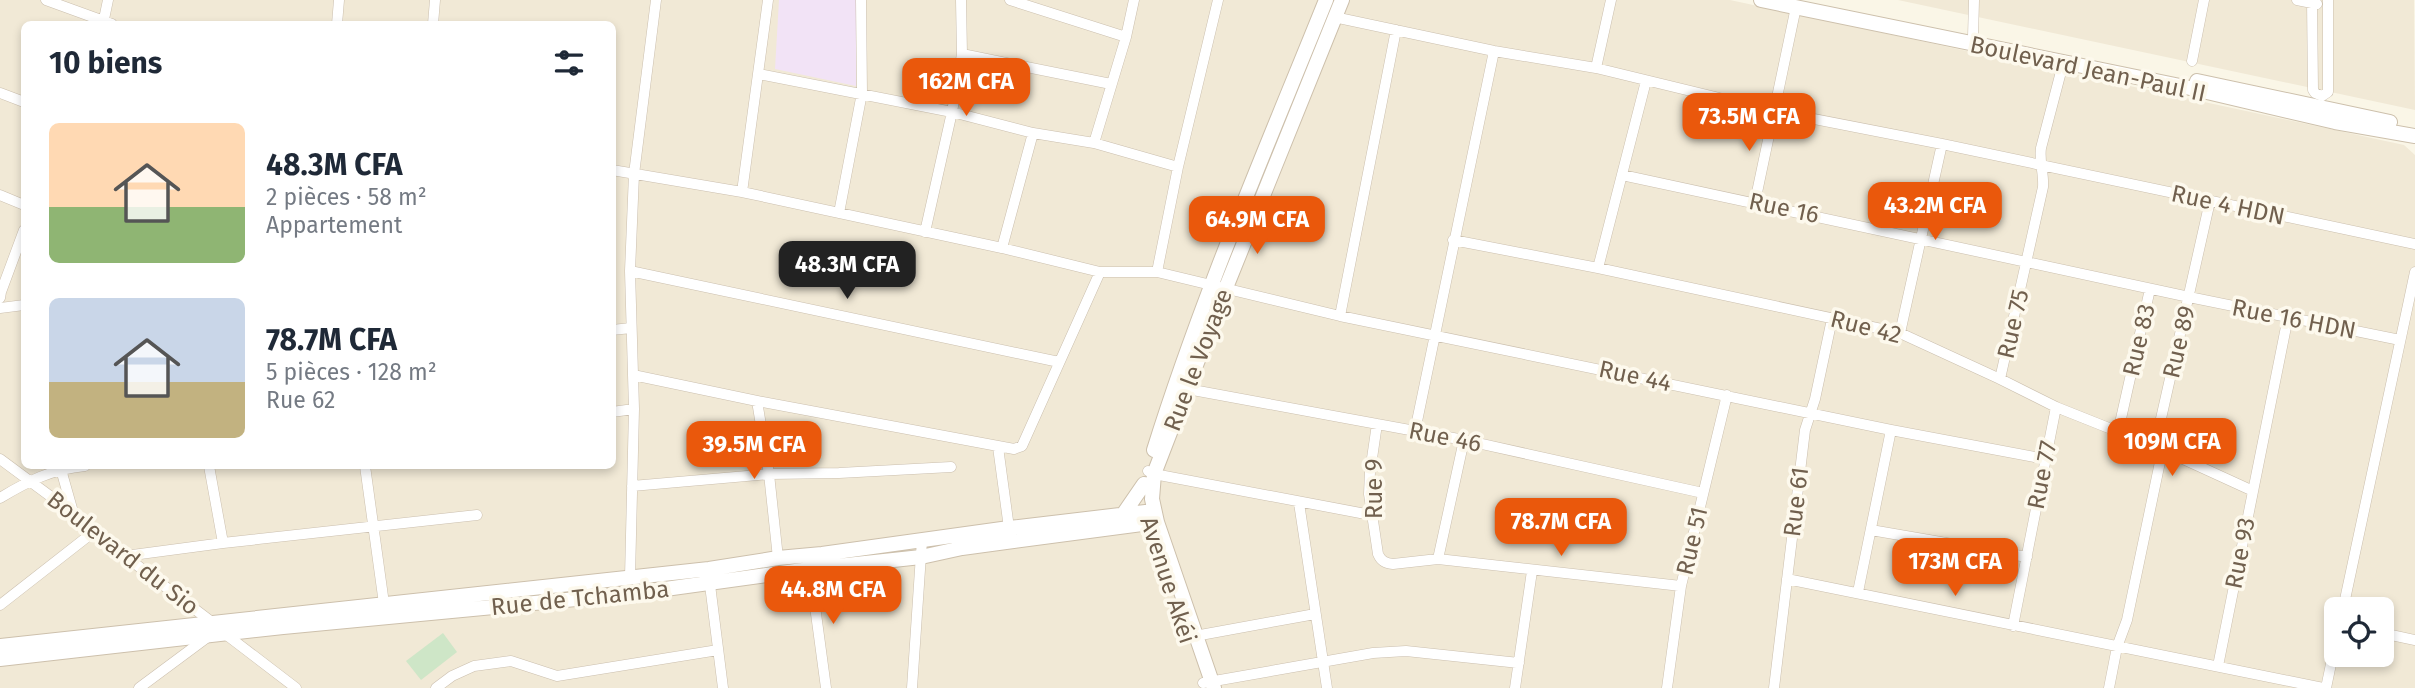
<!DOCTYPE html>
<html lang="fr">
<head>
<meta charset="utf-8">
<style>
  body { margin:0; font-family:"Fira Sans",sans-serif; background:#f2f2f3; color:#1f2937; height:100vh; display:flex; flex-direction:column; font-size:26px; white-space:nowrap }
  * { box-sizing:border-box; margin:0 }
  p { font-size:23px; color:#747a83 }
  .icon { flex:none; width:38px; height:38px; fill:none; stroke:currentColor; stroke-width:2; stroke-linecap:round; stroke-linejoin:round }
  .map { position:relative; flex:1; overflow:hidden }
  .side { position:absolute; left:21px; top:21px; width:595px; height:448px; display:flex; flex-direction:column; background:#fff; border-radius:10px; box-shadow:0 4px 10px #0003 }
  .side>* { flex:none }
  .tools { position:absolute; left:2324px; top:597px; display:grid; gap:14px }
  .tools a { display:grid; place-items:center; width:70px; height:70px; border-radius:10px; background:#fff; box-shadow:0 4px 10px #0003; font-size:35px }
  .price { position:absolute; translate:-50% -60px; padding:0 16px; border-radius:14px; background:#ea580c; color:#fff; font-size:23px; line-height:46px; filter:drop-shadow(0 2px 4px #0008) }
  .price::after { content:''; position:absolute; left:50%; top:42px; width:21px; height:16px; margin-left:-10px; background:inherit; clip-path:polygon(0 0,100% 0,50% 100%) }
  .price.on { background:#222; color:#fff }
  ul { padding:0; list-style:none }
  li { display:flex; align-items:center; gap:21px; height:175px; padding:0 28px }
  li span { display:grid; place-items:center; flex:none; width:196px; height:140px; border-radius:10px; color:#555 }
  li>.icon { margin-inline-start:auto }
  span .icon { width:84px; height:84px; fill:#fffc; stroke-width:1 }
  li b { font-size:30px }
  h2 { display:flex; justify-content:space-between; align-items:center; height:84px; padding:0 28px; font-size:30px }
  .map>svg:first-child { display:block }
</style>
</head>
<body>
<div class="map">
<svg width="2415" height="688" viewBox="0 0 2415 688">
  <rect width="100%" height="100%" fill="#faf6e7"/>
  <!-- residential -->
  <path fill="#f1e9d6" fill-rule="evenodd" d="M0,0H1730L2404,145L2415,155V688H0ZM24,24H612V466H24ZM2336,609H2382V654H2336Z
    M1898,0H2414L2415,110Z"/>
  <!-- education -->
  <path fill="#f2e3f6" d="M779,0H857L856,86L775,69Z"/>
  <!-- green -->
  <path fill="#cee6c7" d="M443,633L457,652L421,680L406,661Z"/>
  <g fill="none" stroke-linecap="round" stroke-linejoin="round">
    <!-- street casing -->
    <g stroke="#cbbfae" stroke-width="11">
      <path id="street" d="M46,0L112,24
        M1010,0L1126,37
        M2297,0L2317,4
        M2312,0L2313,90L2315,93L2322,96L2328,92V0
        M1334,17L1494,51L1596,68L1773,111L1942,144L2415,244
        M103,24L108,0
        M337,24L339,0
        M433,24L435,0
        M1973,37L1974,0
        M962,54L1111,84
        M2192,61L2204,0
        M1596,68L1611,0
        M759,74L952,112L1033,133L1094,143L1178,167
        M0,93L24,102
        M1094,143L1126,37L1134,0
        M612,170L742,192L1002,248L1100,272H1157L1340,316L1891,430L2045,459
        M1622,175L2189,297L2400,340
        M742,192L768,0
        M0,195L24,205
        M1755,202L1796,7
        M839,213L862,93L861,0
        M925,232L952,112L962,54L961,0
        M1453,240L1598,268L1900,333L2000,379L2056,407L2159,448L2253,491
        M1002,248L1033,133
        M1598,268L1646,81
        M630,271L1059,362
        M1157,272L1178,167L1218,0
        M0,298L1,292L24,230
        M0,308L24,305
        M1340,316L1396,30
        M612,330L631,328
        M1900,333L1942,144
        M633,375L757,401L1014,449L1022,446L1100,272
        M2000,379L2043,187C2044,173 2039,161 2041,148L2063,64
        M1182,388L1464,440L1703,493
        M757,401L769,474L778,558
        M612,412L634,409
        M1377,424L1370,472L1369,494L1378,554C1381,561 1385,563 1393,564L1438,559L1681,586
        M1415,431L1494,51
        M2118,432L2150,289
        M998,447L1009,528
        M0,459L73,513L125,556L213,623
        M60,466L73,512
        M209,466L223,543
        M365,466L385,611
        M1148,471L1154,474L1371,515
        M632,486L769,474L839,473L951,467
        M0,498C28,481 52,469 85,466
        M1299,503L1327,688
        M1871,530L2027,557
        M125,556L223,543L477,515
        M1438,559L1464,440
        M810,569L826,688
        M630,577L634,409L630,271L634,174L656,0
        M709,577L723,688
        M1787,579L2323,688
        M1858,592L1891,430
        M0,605L96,530
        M2343,609L2415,272
        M2013,626L2056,407
        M224,633L296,688
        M2382,633L2415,640
        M1195,636L1315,614
        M2218,666L2288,317
        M1203,683L1373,653L1406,651L1519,663
        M139,688L209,636
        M436,688L452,676L474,666L511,661L557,676L718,650
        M912,688L922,540
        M1515,688L1532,571
        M1667,688L1681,586L1727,395
        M1774,688L1805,430L1815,399L1832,319
        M2109,688L2117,647L2127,620L2160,462L2158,437L2160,423L2210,201
        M2326,688L2336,640"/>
    </g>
    <!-- secondary casing -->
    <g stroke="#cdc0ac" stroke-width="16">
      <path id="secondary" d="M1761,0L2190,88L2335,122L2415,136
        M2197,81L2390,122
        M1154,450C1202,296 1266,149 1326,0
        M1122,516L1144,484
        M0,646L709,569L778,558L822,554L1009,528L1154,511
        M0,659L283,627L629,594L810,569L921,557L962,548L1157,522
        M1214,688L1157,522L1152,499L1154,474L1225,290L1342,0"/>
    </g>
    <!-- street -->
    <use href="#street" stroke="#fff" stroke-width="10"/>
    <!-- secondary -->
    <use href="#secondary" stroke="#fff" stroke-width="14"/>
  </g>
  <g text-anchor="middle" stroke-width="7" stroke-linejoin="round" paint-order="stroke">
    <!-- street labels -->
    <g font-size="24" fill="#71604e" stroke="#fdf9ed">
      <text transform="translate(2088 69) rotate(12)" y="8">Boulevard Jean-Paul II</text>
      <text transform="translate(2228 205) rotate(12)" y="8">Rue 4 HDN</text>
      <text transform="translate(1784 208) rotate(12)" y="8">Rue 16</text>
      <text transform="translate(2294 319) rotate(11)" y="8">Rue 16 HDN</text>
      <text transform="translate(2013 324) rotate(-77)" y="8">Rue 75</text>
      <text transform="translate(1866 327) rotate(14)" y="8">Rue 42</text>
      <text transform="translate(2139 340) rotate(-77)" y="8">Rue 83</text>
      <text transform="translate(2179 342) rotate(-77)" y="8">Rue 89</text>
      <text transform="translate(1198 360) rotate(-69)" y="8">Rue le Voyage</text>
      <text transform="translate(1635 376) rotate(12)" y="8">Rue 44</text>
      <text transform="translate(1445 437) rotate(11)" y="8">Rue 46</text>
      <text transform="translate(2042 475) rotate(-79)" y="8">Rue 77</text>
      <text transform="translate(1374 489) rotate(-90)" y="8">Rue 9</text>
      <text transform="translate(1796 502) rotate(-83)" y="8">Rue 61</text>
      <text transform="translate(1692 541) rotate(-77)" y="8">Rue 51</text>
      <text transform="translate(123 553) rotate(38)" y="8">Boulevard du Sio</text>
      <text transform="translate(2240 553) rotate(-79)" y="8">Rue 93</text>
      <text transform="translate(1168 580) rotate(72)" y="8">Avenue Akéi</text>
      <text transform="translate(580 598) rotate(-6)" y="8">Rue de Tchamba</text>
    </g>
  </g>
</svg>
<div class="tools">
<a><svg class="icon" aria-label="locate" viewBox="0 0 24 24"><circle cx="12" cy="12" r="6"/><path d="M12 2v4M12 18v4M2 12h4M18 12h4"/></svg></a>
</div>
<b class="price" style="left:966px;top:118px">162M CFA</b>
<b class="price" style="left:1749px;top:153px">73.5M CFA</b>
<b class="price" style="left:1935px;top:242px">43.2M CFA</b>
<b class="price" style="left:1257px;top:256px">64.9M CFA</b>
<b class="price on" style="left:847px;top:301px">48.3M CFA</b>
<b class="price" style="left:2172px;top:478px">109M CFA</b>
<b class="price" style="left:754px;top:481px">39.5M CFA</b>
<b class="price" style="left:1561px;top:558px">78.7M CFA</b>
<b class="price" style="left:1955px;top:598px">173M CFA</b>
<b class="price" style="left:833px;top:626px">44.8M CFA</b>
<section class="side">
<h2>10 biens<svg class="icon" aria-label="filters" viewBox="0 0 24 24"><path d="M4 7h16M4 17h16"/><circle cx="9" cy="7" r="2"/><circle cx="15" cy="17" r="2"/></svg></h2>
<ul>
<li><span style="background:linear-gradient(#ffd9b3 60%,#8fb573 0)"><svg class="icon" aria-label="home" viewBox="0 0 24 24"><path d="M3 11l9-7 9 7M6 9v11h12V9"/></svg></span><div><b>48.3M CFA</b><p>2 pièces · 58 m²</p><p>Appartement</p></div></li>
<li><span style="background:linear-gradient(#c9d6e8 60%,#c2b280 0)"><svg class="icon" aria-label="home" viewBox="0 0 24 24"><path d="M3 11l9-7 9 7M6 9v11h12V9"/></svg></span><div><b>78.7M CFA</b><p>5 pièces · 128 m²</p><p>Rue 62</p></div></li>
</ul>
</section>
</div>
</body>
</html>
